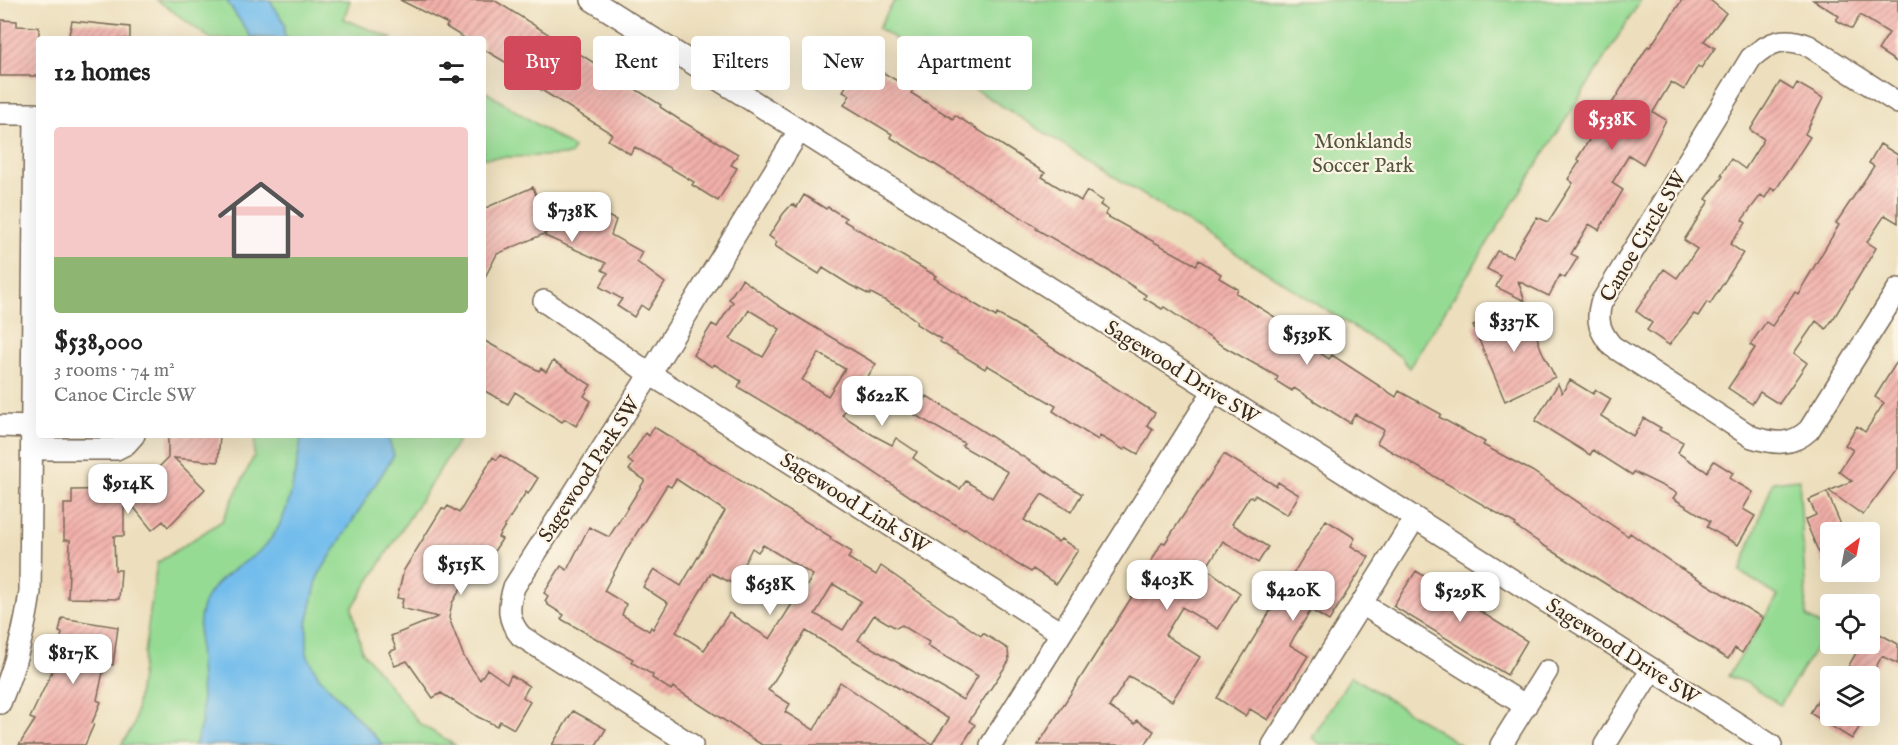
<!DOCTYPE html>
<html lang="en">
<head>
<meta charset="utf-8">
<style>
  body { margin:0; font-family:"IM FELL English",serif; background:#f6f6f6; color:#222; height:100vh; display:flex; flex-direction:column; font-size:22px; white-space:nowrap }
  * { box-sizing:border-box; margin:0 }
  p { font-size:20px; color:#767676 }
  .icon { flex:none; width:33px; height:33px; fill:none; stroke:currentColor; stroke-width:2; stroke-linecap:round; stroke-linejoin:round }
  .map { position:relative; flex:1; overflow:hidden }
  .side { position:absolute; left:36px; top:36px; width:450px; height:402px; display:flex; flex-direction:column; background:#fff; border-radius:6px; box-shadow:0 6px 24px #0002 }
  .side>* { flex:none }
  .hud { position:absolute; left:504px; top:36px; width:570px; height:54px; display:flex; gap:12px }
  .needle { width:39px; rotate:32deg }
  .buttons { position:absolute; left:1820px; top:522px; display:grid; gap:12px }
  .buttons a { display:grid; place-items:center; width:60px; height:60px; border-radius:6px; background:#fff; box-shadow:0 6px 24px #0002; font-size:30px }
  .price { position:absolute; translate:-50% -51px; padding:0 14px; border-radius:12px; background:#fff; color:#222; font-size:20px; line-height:39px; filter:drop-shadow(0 2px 3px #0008) }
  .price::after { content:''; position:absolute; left:50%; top:36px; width:18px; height:14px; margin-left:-9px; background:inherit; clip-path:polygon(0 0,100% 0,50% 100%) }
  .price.on { background:#d1495b; color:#fff }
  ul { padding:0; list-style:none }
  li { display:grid; align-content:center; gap:12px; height:318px; padding:0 18px }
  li+li { border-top:2px solid #e0e0e0 }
  li span { display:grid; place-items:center; height:186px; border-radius:6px; color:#555 }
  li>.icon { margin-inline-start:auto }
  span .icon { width:108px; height:108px; fill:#fffc; stroke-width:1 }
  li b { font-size:26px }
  h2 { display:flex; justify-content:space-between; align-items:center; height:72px; padding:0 18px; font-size:26px }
  .tag { padding:0 21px; border-radius:6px; background:#fff; box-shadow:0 6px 24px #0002; font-size:21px; line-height:54px }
  .tag.on { background:#d1495b; color:#fff }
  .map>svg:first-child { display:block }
</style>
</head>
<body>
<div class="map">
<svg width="1898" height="745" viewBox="0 0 1898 745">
  <defs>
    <pattern id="building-hatch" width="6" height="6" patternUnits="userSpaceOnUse" patternTransform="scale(1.5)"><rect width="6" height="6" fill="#f2b0aa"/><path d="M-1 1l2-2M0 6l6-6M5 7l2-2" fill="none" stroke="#c58f8a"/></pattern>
  </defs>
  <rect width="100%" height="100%" fill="#fcf5e5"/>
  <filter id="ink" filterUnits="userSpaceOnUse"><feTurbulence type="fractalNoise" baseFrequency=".0167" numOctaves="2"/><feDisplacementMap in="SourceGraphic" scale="12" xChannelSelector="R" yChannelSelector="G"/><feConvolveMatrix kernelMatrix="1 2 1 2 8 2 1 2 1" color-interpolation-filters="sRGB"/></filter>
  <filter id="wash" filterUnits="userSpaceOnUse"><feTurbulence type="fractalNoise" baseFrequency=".008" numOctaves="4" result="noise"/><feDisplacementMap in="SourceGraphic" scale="24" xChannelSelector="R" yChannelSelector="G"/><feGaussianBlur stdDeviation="1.35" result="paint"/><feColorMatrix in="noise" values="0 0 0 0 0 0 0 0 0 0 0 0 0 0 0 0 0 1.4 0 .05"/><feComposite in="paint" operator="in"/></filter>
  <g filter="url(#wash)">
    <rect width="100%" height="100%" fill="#eddfbd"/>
    <!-- park -->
    <path fill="#96db94" stroke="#688259" stroke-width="1.5" d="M157,0H350L344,19L393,39H211Z
      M895,0H1641L1409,368L1401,357L878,28Z
      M483,90L574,148L570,155L483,158Z
      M255,435H462L352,608L362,651L420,724L455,745H121L134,725L157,563L222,521L254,456Z
      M1799,479L1807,617L1828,629L1780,705L1747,683L1728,676L1778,596L1740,572L1773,482Z
      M1351,676L1461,745H1322L1312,738Z"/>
    <!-- water -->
    <path fill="#73bdec" stroke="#577485" stroke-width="1.5" d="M226,0H270L285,24L284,34L287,39L251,37Z
      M298,435H387L394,455L318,576L307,624V654L319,677L383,745H195C198,736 201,727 202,718C204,689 193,628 204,603C215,578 236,569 256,554C290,528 294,478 301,440Z"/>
    <g id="blocks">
      <!-- building -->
      <path fill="url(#building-hatch)" fill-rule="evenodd" d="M400,0H494L661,105L660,107L680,120L738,154L731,165L737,168L718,201L692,185L694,182L635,147L630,154L608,140L612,134L535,86L537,83L531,77L483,49V39H466L446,27L448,24Z
        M1682,0H1710L1726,13L1704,41L1715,48L1701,68L1698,66L1684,90L1671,82L1653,112L1666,120L1643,164L1629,155L1612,183L1623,190L1599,230L1589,224L1571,254L1578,257L1565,278L1560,275L1549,296L1518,281L1525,301L1496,287L1501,276L1487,269L1497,251L1512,257L1537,217L1548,222L1573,183L1568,179L1580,161L1577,159L1648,46L1650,47Z
        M1813,0H1898V63L1878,50L1889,33L1860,15L1852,29L1836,20L1839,16Z
        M1,20L17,21V26L39,27V76H0Z
        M72,21L130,27V39H68Z
        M863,61L913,90L911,93L953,119L955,115L1019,156L1045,173L1042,177L1081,201L1087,191L1103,201L1100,205L1108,210L1105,215L1196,265L1199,260L1221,274L1219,278L1238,289L1236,293L1286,324L1283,329L1329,359L1332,355L1396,397L1399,391L1441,414L1439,417L1485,442L1483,445L1532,471L1628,536L1630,533L1677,566L1763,618L1742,653L1735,648L1728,659L1675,627L1543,545L1515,526L1516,524L1377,443L1384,430L1355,414L1350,423L1294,388L1292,391L1276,381L1278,377L1221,345L1164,307L1162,309L1144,298L1146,295L1109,271L1036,229L1037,227L890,137L892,134L844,105L850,95L843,91Z
        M1780,82L1793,90L1797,83L1823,98L1805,134L1810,137L1775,191L1771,188L1765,198L1761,195L1742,220L1746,223L1730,244L1743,253L1710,304L1707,302L1698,316L1694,314L1669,345L1647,330L1652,323L1636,311L1664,269L1677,278L1697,249L1684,240L1709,201L1706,199L1723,176L1721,175L1731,159L1745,169L1764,139L1750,130Z
        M1880,144L1898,155V223L1885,215L1867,242L1876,248L1835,316L1826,329L1816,321L1794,353L1807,363L1779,404L1760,392L1752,404L1728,388L1755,348L1750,345L1766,322L1772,326L1795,292L1798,294L1839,225L1836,223L1874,166L1869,163Z
        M533,187L548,229L562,195L616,220L611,235L642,252L637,262L665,283L648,310L641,305L634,317L617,306L622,299L600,287L608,273L602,270L606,263L545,236L546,233L497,254L483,281V209Z
        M804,195L826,209L828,207L846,218L844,221L936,276L934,278L955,292L996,317L997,314L1013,323L1155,413L1147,425L1153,429L1138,454L1126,447L1124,450L1100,436L1098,440L1085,432L1053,411L1056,406L987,365L985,369L940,342L941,339L916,324L917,321L899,308L871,293L870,295L850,285L823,268L819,274L775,246L777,242L769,236L783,214L792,204L797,207Z
        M742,279L779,306L876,364L842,415L873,435L892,445L896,438L917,452L913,458L937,475L960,489L966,481L992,498L1008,472L962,446L964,443L915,415L927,396L1082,494L1071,512L1042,494L1024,520L1058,542L1061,539L1078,550L1056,584L1033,569L1031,572L1017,564L965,528L964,530L911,497L826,440L738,387L741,381L714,364L712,367L693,355L712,324L717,327L733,302L729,299ZM749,310L780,329L763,357L730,339ZM819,353L845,369L828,396L802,380Z
        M1527,308L1541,349L1555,377L1505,401L1473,326Z
        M483,340L539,371L541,368L546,372L553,361L591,385L584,396L591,401L576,426L565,419L562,422L515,392L508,404L483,390Z
        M1898,360V468L1863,515L1829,491L1852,481L1839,471L1853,450L1845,445L1857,426L1865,432L1884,403L1875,397Z
        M1570,380L1593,394L1596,390L1611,399L1601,416L1633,436L1644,418L1661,428L1659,430L1683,442L1678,453L1707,472L1714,461L1733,473L1729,478L1753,492L1743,509L1755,516L1738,545L1707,527L1710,521L1673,498L1677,493L1634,472L1632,475L1593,450L1590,455L1535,421L1558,384L1562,393Z
        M654,427L831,537L830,539L852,552L848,558L876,575L881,566L981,636L983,633L1008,649L1009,661L969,721L975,725L962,745H762L673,687L671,690L652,678L653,675L631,662L633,659L561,619L564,615L548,605L545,601L548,596L544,593L561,566L567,570L589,527L609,537L645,480L629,470L633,464L628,460L645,433L649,436ZM676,479L725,511L681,586L654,569L643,587L668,603L653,629L651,627L649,631L622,615L626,604L604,591L626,550L665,488L667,485L671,487ZM763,545L813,575L798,601L795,599L770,639L729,613L704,650L676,632L711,573L734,584L752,548L758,552ZM833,584L861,601L843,630L815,614ZM874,615L896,628L902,625L929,642L927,646L978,676L963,700L858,640ZM806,631L949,719L932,744L840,682L814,730L785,712L790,704L768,690Z
        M168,435H220L218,462L174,458L205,489L168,527L163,521L152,530L124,495V536H114L115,570H121L119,599L68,598L70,540H64V504H72V490L124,489V493L144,477L146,480L168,458Z
        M1224,454L1276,486L1278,482L1299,495L1287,515L1255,495L1253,498L1250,496L1232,524L1268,547L1258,563L1223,541L1206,568L1240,593L1218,629L1182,607L1165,635L1200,657L1172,701L1129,676L1109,707L1135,724L1137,720L1154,731L1145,745H1038L1133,595L1162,542L1165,543Z
        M500,455L538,478L528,494L526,492L498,537L502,539L491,556L483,552L452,603L449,618L464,657L480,680L487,669L507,683L511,675L529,686L523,697L530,702L514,729L500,721L497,726L478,717L441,693L433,698L407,661L395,666L389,652L396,649L391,636L438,617L401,608L403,599L397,598L404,570L442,508L445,510L448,506L459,513L493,457L497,460Z
        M1827,492L1844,532H1830V579L1805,520L1816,515L1809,500Z
        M1326,520L1355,538L1351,546L1369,557L1329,621L1311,610L1294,637L1290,645L1308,656L1268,720L1250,709L1245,716L1217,698Z
        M1416,571L1527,641L1507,675L1393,606Z
        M62,618L118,627L113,665L105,663L97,700L101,702L92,723L94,724L85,745H19L35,720L30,718L56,663L62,633L59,632Z
        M1869,628L1898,644V664L1882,656L1871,676H1843L1861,644H1869Z
        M1830,680V716H1866L1852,739L1810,713Z
        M573,711L606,729L596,745H552Z"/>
    </g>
  </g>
  <g filter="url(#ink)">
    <use href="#blocks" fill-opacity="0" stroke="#796956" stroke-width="1.5"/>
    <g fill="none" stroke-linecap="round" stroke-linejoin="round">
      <!-- street casing -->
      <g stroke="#796956" stroke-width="24">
        <path id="street" d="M592,0L1335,467L1771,745
          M1898,103L1809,46C1785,36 1770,41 1751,58L1601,303C1596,321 1600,332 1612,346L1752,437C1774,444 1792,446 1809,430L1898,289
          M0,114H35L30,592C25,632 15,666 0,703
          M544,301L650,374L1061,633
          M0,426L33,427
          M33,449H116L126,444L134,435
          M1362,604L1526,706
          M692,745L521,636C507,620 508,607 514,587L650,374L799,131
          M991,745L1213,392
          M1273,745L1415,518
          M1501,745L1547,671
          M1605,745L1652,669"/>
      </g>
      <!-- street -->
      <use href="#street" stroke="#fff" stroke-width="21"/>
    </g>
  </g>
  <g text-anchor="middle" stroke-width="4.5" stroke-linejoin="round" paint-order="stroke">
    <!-- park labels -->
    <g font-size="21" fill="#52563c" stroke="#fcf5e5">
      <text x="1363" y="148">Monklands<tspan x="1363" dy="24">Soccer Park</tspan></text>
    </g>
    <!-- street labels -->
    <g font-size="21" fill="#3b2a1e" stroke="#fcf5e5">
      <text transform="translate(1643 236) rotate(-59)" y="7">Canoe Circle SW</text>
      <text transform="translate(1182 372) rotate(32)" y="7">Sagewood Drive SW</text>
      <text transform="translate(589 469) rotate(-57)" y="7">Sagewood Park SW</text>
      <text transform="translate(855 503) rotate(32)" y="7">Sagewood Link SW</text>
      <text transform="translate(1623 651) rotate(33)" y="7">Sagewood Drive SW</text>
    </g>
  </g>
</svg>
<div class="buttons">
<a><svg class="needle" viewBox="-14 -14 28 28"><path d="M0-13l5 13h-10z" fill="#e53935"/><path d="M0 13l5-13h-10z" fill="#767676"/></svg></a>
<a><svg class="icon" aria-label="locate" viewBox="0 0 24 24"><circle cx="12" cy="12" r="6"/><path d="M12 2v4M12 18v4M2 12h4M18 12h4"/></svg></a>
<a><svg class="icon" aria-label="layers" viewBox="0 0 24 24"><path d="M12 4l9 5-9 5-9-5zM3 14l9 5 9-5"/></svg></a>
</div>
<b class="price on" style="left:1612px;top:151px">$538K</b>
<b class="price" style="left:572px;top:243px">$738K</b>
<b class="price" style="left:1514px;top:353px">$337K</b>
<b class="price" style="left:1307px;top:366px">$539K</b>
<b class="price" style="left:882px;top:427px">$622K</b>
<b class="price" style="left:128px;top:515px">$914K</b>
<b class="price" style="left:461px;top:596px">$515K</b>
<b class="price" style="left:1167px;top:611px">$403K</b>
<b class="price" style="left:770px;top:616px">$638K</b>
<b class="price" style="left:1293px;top:622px">$420K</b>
<b class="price" style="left:1460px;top:623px">$529K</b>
<b class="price" style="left:73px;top:685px">$817K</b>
<div class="hud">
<a class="tag on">Buy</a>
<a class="tag">Rent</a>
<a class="tag">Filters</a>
<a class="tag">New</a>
<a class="tag">Apartment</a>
</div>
<section class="side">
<h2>12 homes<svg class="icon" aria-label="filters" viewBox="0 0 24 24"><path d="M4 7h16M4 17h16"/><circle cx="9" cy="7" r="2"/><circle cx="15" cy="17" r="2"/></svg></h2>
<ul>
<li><span style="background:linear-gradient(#f6c9c9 70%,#8fb573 0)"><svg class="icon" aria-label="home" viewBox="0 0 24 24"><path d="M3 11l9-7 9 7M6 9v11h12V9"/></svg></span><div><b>$538,000</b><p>3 rooms · 74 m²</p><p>Canoe Circle SW</p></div></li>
</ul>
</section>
</div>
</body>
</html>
